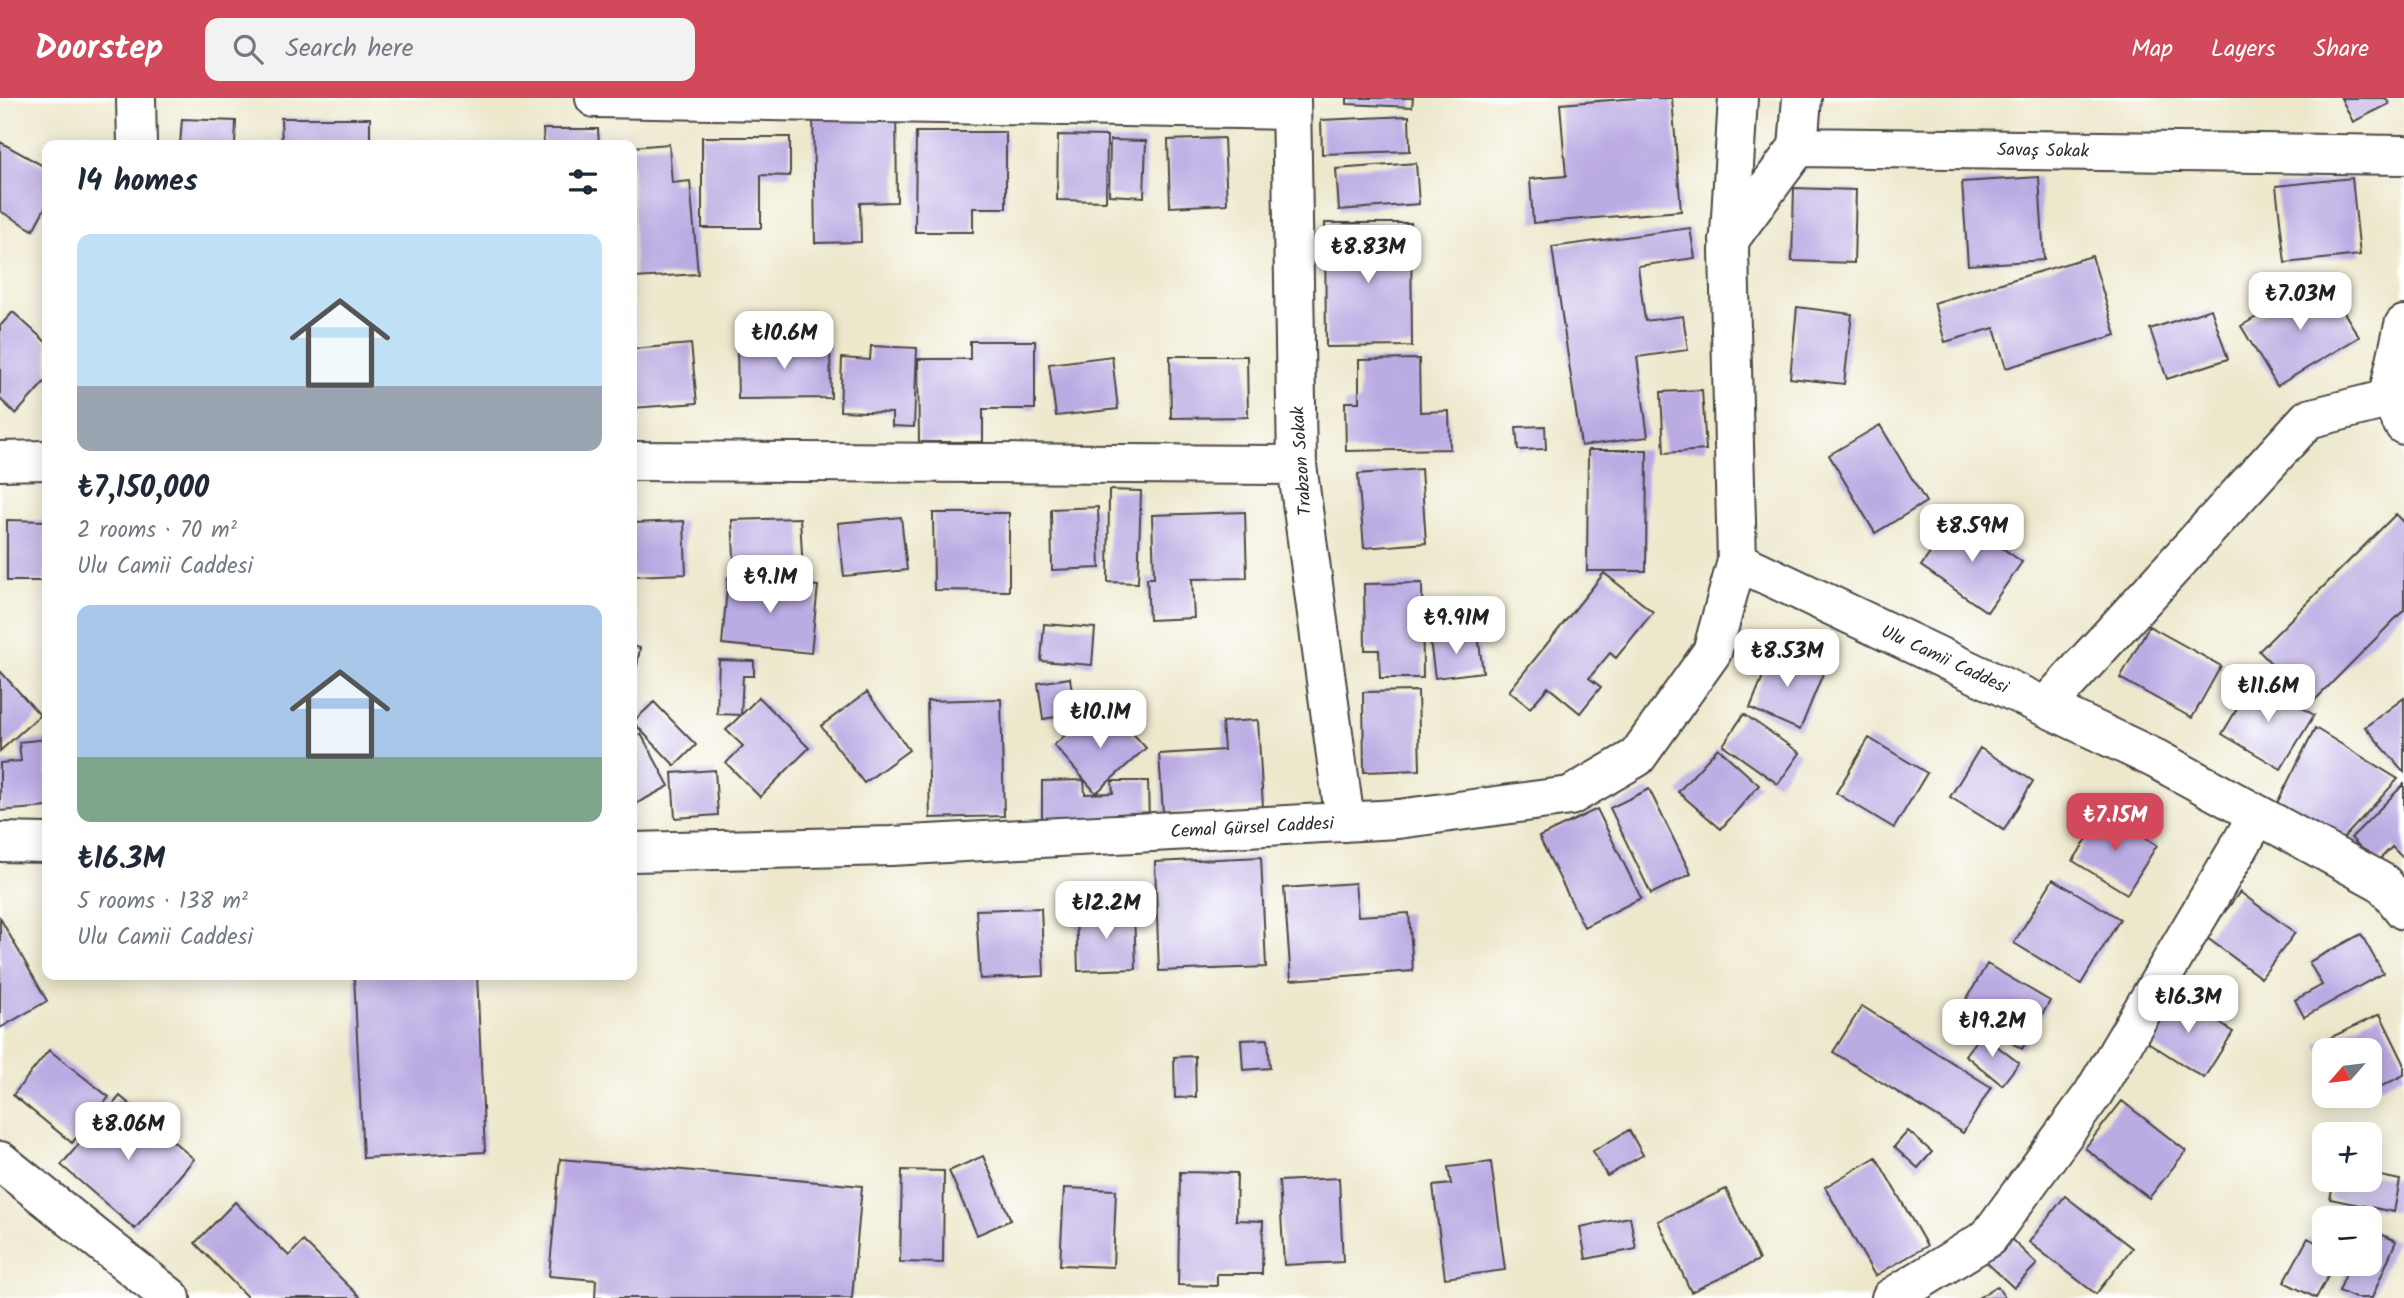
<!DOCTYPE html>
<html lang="en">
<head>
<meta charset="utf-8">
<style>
  body { margin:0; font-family:Kalam,sans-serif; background:#f2f2f3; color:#1f2937; height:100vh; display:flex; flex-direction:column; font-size:26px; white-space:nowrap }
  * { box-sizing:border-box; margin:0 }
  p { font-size:23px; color:#747a83 }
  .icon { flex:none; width:38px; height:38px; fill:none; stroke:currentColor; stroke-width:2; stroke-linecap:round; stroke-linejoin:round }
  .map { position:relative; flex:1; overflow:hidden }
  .sheet { position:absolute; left:42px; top:42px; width:595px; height:840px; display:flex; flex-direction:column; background:#fff; border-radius:14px; box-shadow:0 4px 18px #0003 }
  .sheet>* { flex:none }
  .needle { width:46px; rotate:242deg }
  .controls { position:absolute; left:2312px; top:940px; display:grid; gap:14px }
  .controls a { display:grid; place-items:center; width:70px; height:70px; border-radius:14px; background:#fff; box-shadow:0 4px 18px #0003; font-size:35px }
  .price { position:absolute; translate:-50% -60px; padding:0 16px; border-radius:14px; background:#fff; color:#222; font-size:23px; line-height:46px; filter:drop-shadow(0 2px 4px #0008) }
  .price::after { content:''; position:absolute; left:50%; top:42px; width:21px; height:16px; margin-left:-10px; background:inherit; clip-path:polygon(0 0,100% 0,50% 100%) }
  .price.active { background:#d1495b; color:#fff }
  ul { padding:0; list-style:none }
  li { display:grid; align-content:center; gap:14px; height:371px; padding:0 35px }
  li span { display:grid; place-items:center; height:217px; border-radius:14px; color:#555 }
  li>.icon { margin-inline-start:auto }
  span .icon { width:126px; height:126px; fill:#fffc; stroke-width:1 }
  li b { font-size:30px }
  h2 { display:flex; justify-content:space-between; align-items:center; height:84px; padding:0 35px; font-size:30px }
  header { display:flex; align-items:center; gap:42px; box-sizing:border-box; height:98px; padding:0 35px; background:#d1495b; color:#fff }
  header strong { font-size:33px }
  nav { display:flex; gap:38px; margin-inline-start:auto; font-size:24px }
  .search { width:490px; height:63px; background:#f2f2f3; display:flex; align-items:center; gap:18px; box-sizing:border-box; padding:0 24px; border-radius:14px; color:#747a83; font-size:26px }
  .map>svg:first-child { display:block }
</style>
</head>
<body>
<header>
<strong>Doorstep</strong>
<div class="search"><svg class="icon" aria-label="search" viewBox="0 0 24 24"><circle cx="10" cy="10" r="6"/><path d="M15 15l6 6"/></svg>Search here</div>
<nav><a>Map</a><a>Layers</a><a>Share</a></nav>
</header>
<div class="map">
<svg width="2404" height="1200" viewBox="0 0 2404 1200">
  <rect width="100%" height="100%" fill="#fff"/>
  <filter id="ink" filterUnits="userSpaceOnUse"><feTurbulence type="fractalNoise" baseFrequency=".0143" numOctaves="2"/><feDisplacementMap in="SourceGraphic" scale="14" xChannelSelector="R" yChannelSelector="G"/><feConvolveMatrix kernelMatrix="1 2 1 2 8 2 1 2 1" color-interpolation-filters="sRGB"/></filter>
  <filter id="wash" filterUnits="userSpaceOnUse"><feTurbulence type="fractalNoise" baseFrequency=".00686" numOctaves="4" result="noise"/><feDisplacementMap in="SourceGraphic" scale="28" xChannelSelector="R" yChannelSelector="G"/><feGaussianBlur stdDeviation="1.57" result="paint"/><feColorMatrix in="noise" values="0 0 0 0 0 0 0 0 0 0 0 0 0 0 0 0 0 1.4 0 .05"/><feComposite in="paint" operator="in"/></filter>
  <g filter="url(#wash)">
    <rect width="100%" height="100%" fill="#ede8cc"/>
    <g id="blocks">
      <!-- building -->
      <path fill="#bbabe3" d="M1347,0H1413L1412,9L1347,6Z
        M1637,0H1672L1681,113L1533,125L1530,81L1566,78L1560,6Z
        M2341,0H2386L2389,6L2353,24Z
        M813,11H896L897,104L860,105L861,144L815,145Z
        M1409,18L1410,53L1322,56L1321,22Z
        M281,20H370V47H282Z
        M182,21L236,23L235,47H180Z
        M543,31H598L599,47H544Z
        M916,34H1006V110H973V134H915Z
        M1058,37L1107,38L1106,103L1057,102Z
        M702,39H790V78L761,77V130H702Z
        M1224,40L1227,106L1170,109L1168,42Z
        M1110,42L1146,43L1144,99L1109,97Z
        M0,44L47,70V106L33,132L0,113Z
        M669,46L672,85L690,83L698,176L635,180L632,49Z
        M1416,65L1419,106L1339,112L1336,71Z
        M2039,79L2044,162L1968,167L1962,84Z
        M2352,80L2360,157L2285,165L2276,88Z
        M1794,90L1856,92L1854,165L1792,163Z
        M1325,125H1411L1412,248L1326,249Z
        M1690,130L1695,160L1638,168L1645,223L1683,218L1688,252L1637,259L1648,339L1581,348L1552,149Z
        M2092,158L2116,237L2006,270L1994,230L1945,244L1934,205Z
        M2323,180L2359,239L2277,288L2241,228Z
        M1797,209L1852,216L1844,286L1790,280Z
        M2211,211L2228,261L2167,281L2150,231Z
        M13,214L47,245V281L16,316L0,301V228Z
        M970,243H1035V311H983V344H919L918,261H970Z
        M691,246L697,305L633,310L632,251Z
        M830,246L831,300L738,301L737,247Z
        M871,248L917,250L914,329L892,328V315L840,313L842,260L870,262Z
        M1112,258L1118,311L1056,318L1049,266Z
        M1170,258H1247L1248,319L1171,320Z
        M1419,261L1420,314L1449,313L1450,351L1346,353L1345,304H1359V262Z
        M1702,292L1706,352L1664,355L1661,294Z
        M1880,327L1926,404L1875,435L1829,357Z
        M1545,328L1546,351L1518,352L1516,329Z
        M1588,352H1647L1646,473H1587Z
        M1421,371L1426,445L1364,450L1358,376Z
        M1109,392L1141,393L1138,485L1108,484Z
        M1098,409L1100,470L1052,472L1051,411Z
        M1245,414L1247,480L1192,481L1194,520L1149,522L1147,480H1154L1152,417Z
        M933,415H1009V493L934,492Z
        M2396,416L2404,424V512L2311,606L2259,553Z
        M1957,418L2022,464L1987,514L1921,468Z
        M901,419L907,472L844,478L838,425Z
        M800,420L803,474L735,477L732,422Z
        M7,422L46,423L45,483H7Z
        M684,423L686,476L632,478V425Z
        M1604,475L1653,514L1616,560L1610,555L1589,580L1601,589L1580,615L1548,589L1530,610L1509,593Z
        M728,479L818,488L811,555L722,546Z
        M1422,485L1423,580H1380L1379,552H1365L1364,486Z
        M1044,526L1095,530L1092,567L1041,563Z
        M2149,528L2221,568L2192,620L2120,580Z
        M1478,537L1483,574L1435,580L1430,543Z
        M632,548L640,550L637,568L632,567Z
        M1774,551L1824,573L1800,632L1750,610Z
        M719,562L754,563V578H743L741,617L717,616Z
        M0,573L40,617L0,653Z
        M1070,580L1075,616L1043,621L1038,585Z
        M2255,581L2314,617L2281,671L2222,636Z
        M1418,593L1420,672L1364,674L1363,594Z
        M867,594L909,652L864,685L821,628Z
        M759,599L809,650L760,699L726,665L743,648L726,632Z
        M2404,600V674L2365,629Z
        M1001,601L1004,718L930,720L927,603Z
        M654,604L696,647L675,668L633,624Z
        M1092,614L1105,629L1117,618L1146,650L1096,695L1054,647Z
        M1744,616L1800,655L1778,686L1723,647Z
        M1258,622L1263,709L1163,715L1159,656L1224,652L1222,624Z
        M2315,630L2398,681L2341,743L2274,711Z
        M641,636L669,688L632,708V641Z
        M1869,640L1927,675L1894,730L1836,695Z
        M47,641V709L0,713V665L21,663L19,644Z
        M1718,650L1759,687L1721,731L1678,694Z
        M1980,650L2033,683L2004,732L1950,699Z
        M715,672L718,717L675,720L672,675Z
        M1084,682L1085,696L1113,695L1112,683H1148L1149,724L1042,725V683Z
        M2404,686V761L2392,749L2376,765L2351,740Z
        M1649,691L1691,776L1651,796L1610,710Z
        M1597,711L1641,800L1584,829L1539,739Z
        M2104,714L2157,747L2127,796L2073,763Z
        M1261,759L1266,869L1159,873L1155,764Z
        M2053,781L2120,821L2081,886L2014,845Z
        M1355,785L1358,818L1409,815L1413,873L1291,882L1284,790Z
        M2240,794L2295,835L2261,880L2206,839Z
        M1041,810L1044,878L980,881L976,812Z
        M1134,813L1136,871L1078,873L1076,814Z
        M0,820L47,903L0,930Z
        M2361,836L2383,875L2304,919L2295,902L2322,887L2309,864Z
        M1987,866L2050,903L2022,951L1959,914Z
        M354,877H477L485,1054L363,1060Z
        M2172,894L2233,934L2204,980L2143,941Z
        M1862,908L1991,989L1963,1035L1833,954Z
        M2380,916L2404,965V977L2370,994V952H2324V960L2317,946Z
        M1981,936L2019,965L2002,987L1965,957Z
        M1268,941L1270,970L1243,972L1241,942Z
        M49,952L109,999L72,1045L13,997Z
        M1195,958L1196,999L1175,1000L1174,959Z
        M120,998L194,1061L135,1131L61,1067Z
        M2122,1003L2186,1053L2149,1100L2085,1050Z
        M1629,1032L1643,1057L1607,1078L1593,1053Z
        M1908,1033L1932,1054L1918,1070L1894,1049Z
        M2370,1042L2377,1043L2371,1076L2400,1082L2394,1114L2330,1101L2334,1082H2370Z
        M983,1058L1011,1122L977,1137L949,1073Z
        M1876,1059L1927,1148L1875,1178L1825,1089Z
        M560,1061L862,1088L852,1200H595L596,1182L549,1178Z
        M1491,1064L1505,1172L1445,1180L1433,1088L1451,1086L1448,1069Z
        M902,1072L944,1073L943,1165L900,1164Z
        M1180,1074L1237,1075L1236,1122L1263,1123L1262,1176H1217V1188L1178,1187Z
        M1339,1080L1343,1164L1284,1167L1279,1083Z
        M1064,1090L1116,1092L1113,1169L1060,1167Z
        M1726,1091L1759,1162L1691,1194L1658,1123Z
        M2065,1098L2132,1150L2096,1196L2029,1144Z
        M235,1104L289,1158L303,1143L361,1200H248L195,1145Z
        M1630,1119L1636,1151L1586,1161L1580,1129Z
        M2370,1131L2396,1143L2372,1200H2355L2339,1193L2350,1166H2370Z
        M2009,1139L2037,1166L2014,1190L1985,1163Z
        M2308,1140L2324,1149V1166H2335L2316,1200L2284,1184Z
        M1997,1188L2005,1200H1978Z"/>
    </g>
  </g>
  <g filter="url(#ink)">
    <use href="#blocks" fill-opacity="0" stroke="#484743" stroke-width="2"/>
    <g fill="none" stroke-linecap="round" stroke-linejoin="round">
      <!-- minor casing -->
      <g stroke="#484743" stroke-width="42">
        <path id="minor" d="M136,0L137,47
          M595,0L1291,12
          M1291,0L1297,367L1345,724
          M1738,0L1729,153L1737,463L2156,661L2383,785L2404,812
          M1798,49L1802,0
          M1729,142L1798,49L2404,57
          M2404,227L2388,299L2404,327
          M0,363L47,362
          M632,363L1297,367
          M2046,608L2308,321L2404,297
          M0,744L47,745
          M632,754L891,748L1398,721L1570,698L1637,659L1712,554L1737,463
          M0,1063L171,1200
          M1891,1200L1988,1140L2093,996L2258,717"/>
      </g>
      <!-- minor -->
      <use href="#minor" stroke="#fff" stroke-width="38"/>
    </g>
  </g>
  <g text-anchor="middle" stroke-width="7" stroke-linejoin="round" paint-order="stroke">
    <!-- street labels -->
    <g font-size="18" fill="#2b2b2b" stroke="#fff">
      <text transform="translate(2043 52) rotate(1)" y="6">Savaş Sokak</text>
      <text transform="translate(1301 363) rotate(-94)" y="6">Trabzon Sokak</text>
      <text transform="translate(1945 561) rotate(25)" y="6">Ulu Camii Caddesi</text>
      <text transform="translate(1252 729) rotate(-3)" y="6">Cemal Gürsel Caddesi</text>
    </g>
  </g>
</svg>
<div class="controls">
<a><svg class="needle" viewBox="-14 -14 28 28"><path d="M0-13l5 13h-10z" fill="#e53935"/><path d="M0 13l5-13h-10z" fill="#747a83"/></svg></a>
<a>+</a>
<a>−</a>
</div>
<b class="price" style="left:1368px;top:187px">₺8.83M</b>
<b class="price" style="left:2300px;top:234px">₺7.03M</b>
<b class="price" style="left:784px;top:273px">₺10.6M</b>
<b class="price" style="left:1972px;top:466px">₺8.59M</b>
<b class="price" style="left:770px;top:517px">₺9.1M</b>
<b class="price" style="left:1456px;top:558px">₺9.91M</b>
<b class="price" style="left:1787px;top:591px">₺8.53M</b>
<b class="price" style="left:2268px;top:626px">₺11.6M</b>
<b class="price" style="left:1100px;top:652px">₺10.1M</b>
<b class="price active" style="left:2115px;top:755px">₺7.15M</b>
<b class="price" style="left:1106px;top:843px">₺12.2M</b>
<b class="price" style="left:2188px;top:937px">₺16.3M</b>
<b class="price" style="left:1992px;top:961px">₺19.2M</b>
<b class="price" style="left:128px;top:1064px">₺8.06M</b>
<section class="sheet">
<h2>14 homes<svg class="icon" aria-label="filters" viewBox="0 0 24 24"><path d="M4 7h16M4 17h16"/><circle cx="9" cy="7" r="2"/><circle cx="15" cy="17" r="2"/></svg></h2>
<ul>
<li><span style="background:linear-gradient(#bfe0f5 70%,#9aa5b1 0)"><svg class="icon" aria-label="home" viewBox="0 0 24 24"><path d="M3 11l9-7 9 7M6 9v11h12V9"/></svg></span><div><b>₺7,150,000</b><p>2 rooms · 70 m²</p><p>Ulu Camii Caddesi</p></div></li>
<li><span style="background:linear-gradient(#a9c7e8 70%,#7fa58c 0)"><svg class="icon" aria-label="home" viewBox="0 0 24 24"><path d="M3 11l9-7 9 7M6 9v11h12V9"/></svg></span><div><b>₺16.3M</b><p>5 rooms · 138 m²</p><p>Ulu Camii Caddesi</p></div></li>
</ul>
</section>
</div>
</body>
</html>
